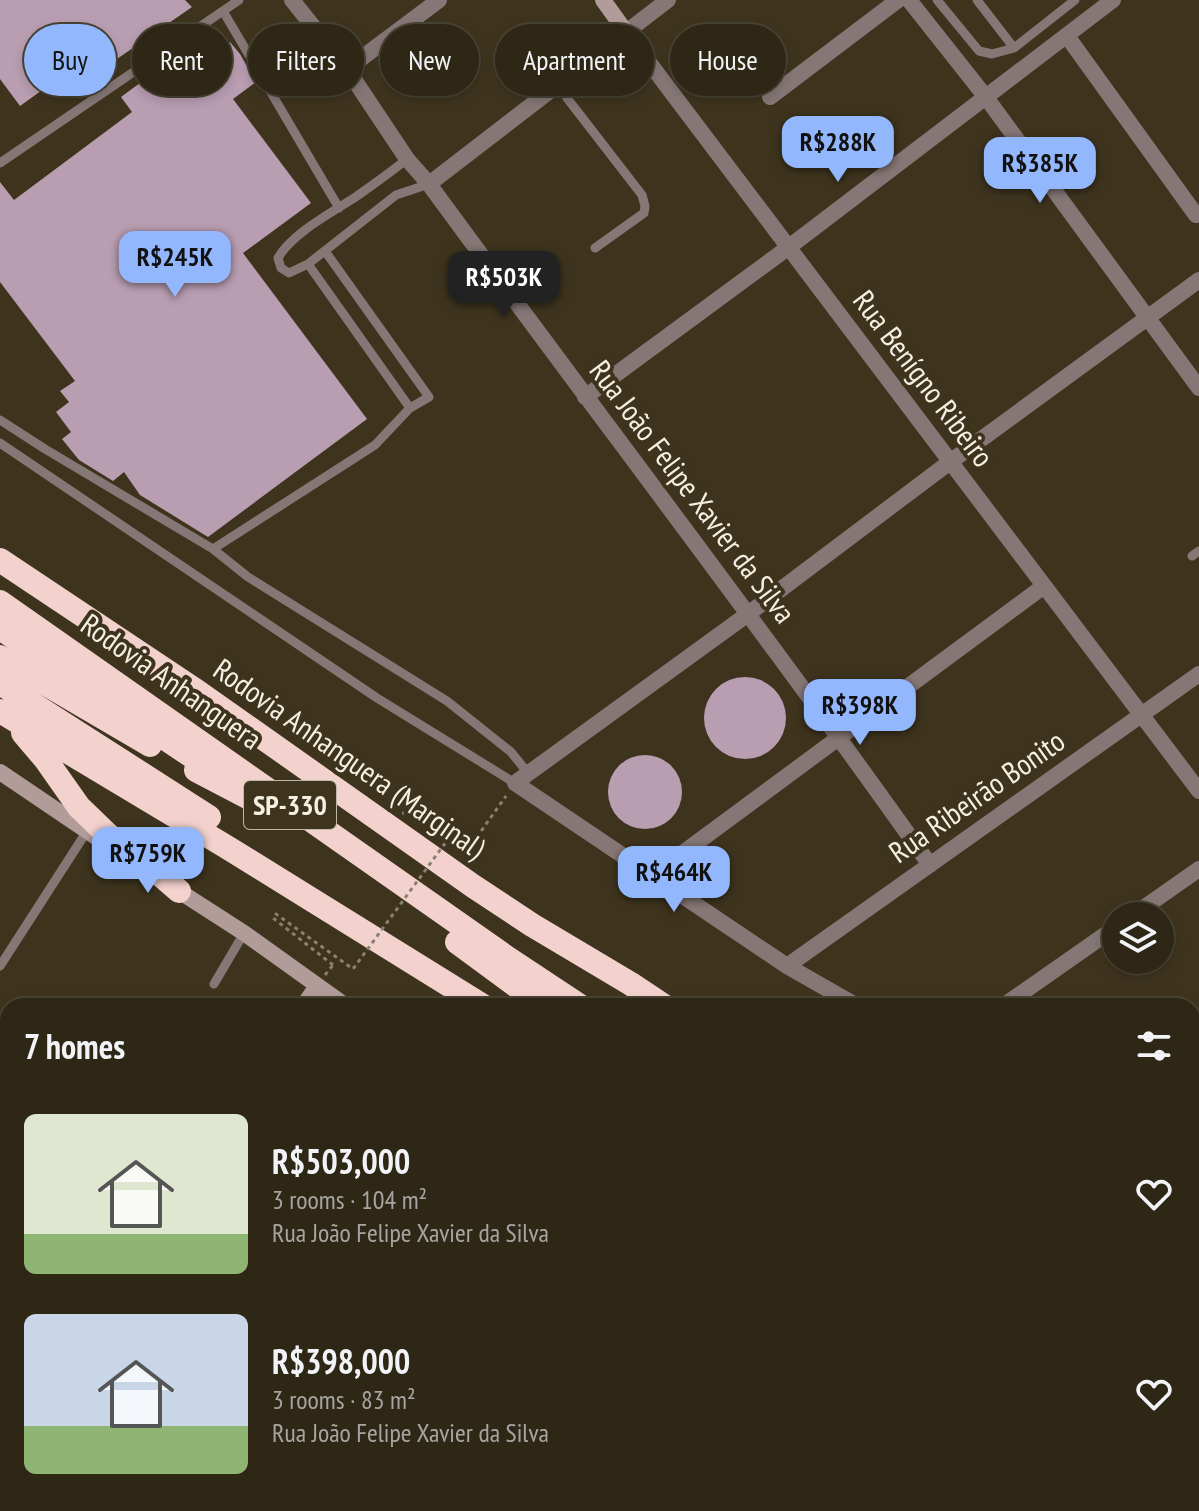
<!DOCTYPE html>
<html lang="en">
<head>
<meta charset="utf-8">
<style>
  body { margin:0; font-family:"PT Sans Narrow",sans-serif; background:#3a3323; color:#f1f3f6; height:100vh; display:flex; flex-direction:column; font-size:30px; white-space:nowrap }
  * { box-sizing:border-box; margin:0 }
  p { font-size:26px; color:#a7a5a1 }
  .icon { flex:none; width:44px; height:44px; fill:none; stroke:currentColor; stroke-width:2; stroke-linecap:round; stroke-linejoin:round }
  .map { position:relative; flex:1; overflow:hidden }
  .details { position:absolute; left:0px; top:998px; width:1200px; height:514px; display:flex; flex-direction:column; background:#2e2716; border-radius:24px 24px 0 0; box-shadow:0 4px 12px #0003,0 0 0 2px #494435 }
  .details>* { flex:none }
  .banner { position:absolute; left:24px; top:24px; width:1152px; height:72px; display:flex; gap:16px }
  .buttons { position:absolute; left:1102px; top:902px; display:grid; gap:16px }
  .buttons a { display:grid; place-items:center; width:72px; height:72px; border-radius:50%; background:#2e2716; box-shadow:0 4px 12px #0003,0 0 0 2px #494435; font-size:40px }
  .price { position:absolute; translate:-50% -68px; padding:0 18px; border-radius:16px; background:#93b7fd; color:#111; font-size:26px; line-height:52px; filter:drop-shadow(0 2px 4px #0008) }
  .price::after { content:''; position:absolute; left:50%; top:48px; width:24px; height:18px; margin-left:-12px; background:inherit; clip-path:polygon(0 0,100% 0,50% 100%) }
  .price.current { background:#222; color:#fff }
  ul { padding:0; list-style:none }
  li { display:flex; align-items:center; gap:24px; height:200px; padding:0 24px }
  li span { display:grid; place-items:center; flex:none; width:224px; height:160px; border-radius:12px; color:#555 }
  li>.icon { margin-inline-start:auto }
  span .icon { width:96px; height:96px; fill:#fffc; stroke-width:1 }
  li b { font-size:34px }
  h2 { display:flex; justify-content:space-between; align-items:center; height:96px; padding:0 24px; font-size:34px }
  .tag { padding:0 28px; border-radius:36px; background:#2e2716; box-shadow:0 4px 12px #0003,0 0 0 2px #494435; font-size:28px; line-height:72px }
  .tag.current { background:#93b7fd; color:#111 }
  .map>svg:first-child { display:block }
</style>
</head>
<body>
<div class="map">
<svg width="1199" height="1511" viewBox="0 0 1199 1511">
  <rect width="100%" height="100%" fill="#3e341e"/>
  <!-- green -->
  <path fill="#455440" d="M1192,1454L1199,1459V1511H1127L1130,1504H1192Z"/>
  <!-- building -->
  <path fill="#b99db1" d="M0,0H185L192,7L78,86L66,73L20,106L0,79Z
    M205,35L218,51L230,42L240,54L256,82L233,99L311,203L243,253L367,419L208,537L140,495L124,472L113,481L79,460L62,439L71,432L56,412L69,402L60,391L75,381L0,282V182L14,200L132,112L121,97Z
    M704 718a41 41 0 1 1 82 0a41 41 0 1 1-82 0Z
    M608 792a37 37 0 1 1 74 0a37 37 0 1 1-74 0Z"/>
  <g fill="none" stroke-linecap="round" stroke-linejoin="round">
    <!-- path -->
    <path stroke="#89806e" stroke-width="3" stroke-dasharray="4 4" stroke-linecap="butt" d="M402,813L429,814L435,817
      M472,844L506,796
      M325,975L333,965"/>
    <!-- lane -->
    <path stroke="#857776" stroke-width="9" d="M937,0L979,51L992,54L1014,48L1075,0
      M977,0L1014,48
      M223,11L339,208
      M560,84L567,98L642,195L645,206L644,213L595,248
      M407,159C391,172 374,184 357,196C333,212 292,233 278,258L281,268L289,273L308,264L396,195L429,184
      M0,163L239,0
      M308,264L410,408
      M0,420L45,449L213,549L248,577L447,701L511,752L528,773
      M0,443L377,698L515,783
      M213,549L375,445L410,408L429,397L325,251
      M1192,556L1199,551
      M0,966L87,831
      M214,984L244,933
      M124,1511L125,1504"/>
    <!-- street -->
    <path stroke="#857776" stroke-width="16" d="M292,0L347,69L407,159L429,184C595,411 767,635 930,865
      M909,0L985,96L1199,388
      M626,32L1199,791
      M1067,36L1196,215
      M347,69L439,0
      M770,97L898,0
      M429,184L668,0
      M585,397L789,247L1113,0
      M653,875L1044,586
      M1132,916L1199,869
      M787,966L1199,674
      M857,1006L787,966L515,783L748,614L950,462L1199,280
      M1003,1006L1116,927
      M1192,1067L1199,1062
      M1192,1198L1199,1202"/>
    <!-- secondary -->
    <path stroke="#b29c9a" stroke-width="16" d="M603,0L626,32
      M0,772L105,843
      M171,886L244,933L346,1006
      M303,1006L317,986
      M0,1346L8,1348
      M1013,1511L1014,1504"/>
    <!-- highway -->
    <path stroke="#f3d2ce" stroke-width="24" d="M0,560L198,692L473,886L532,925L631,984L664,1006
      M0,602L509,959L580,1006
      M0,628L214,771
      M0,657L150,745
      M0,683L209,817
      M0,711L225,846L483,1006
      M23,733L46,760L79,807L108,835L134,852L179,891
      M196,770L278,813
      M457,942L544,1006
      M1192,1310L1199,1311
      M1192,1400L1199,1393
      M1192,1439L1199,1443
      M1063,1504V1511
      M1086,1504L1087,1511
      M1116,1511L1120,1504"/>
    <!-- path-bridge -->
    <path stroke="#89806e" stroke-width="3" stroke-dasharray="4 4" stroke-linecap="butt" d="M333,965L273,918L276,914L353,969L446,842L406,813L409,808L467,850L472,844L435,817"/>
  </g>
  <g text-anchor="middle" stroke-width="8" stroke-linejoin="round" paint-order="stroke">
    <!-- shield labels -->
    <rect fill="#3e341e" stroke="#bfb8a7" stroke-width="2" x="244" y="781" width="92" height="48" rx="6"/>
    <g font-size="28" font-weight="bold" fill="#f6f0e2">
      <text x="290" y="815">SP-330</text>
    </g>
    <!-- street labels -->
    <g font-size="30" fill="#f6f0e2" stroke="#3e341e">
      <text transform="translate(923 379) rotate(53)" y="10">Rua Benígno Ribeiro</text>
      <text transform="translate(692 492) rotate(53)" y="10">Rua João Felipe Xavier da Silva</text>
      <text transform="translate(171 682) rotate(35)" y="10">Rodovia Anhanguera</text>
      <text transform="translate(349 759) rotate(35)" y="10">Rodovia Anhanguera (Marginal)</text>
      <text transform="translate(977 797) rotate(-35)" y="10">Rua Ribeirão Bonito</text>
    </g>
  </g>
</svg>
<div class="buttons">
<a><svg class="icon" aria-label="layers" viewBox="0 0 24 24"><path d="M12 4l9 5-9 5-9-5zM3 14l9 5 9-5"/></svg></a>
</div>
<b class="price" style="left:838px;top:184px">R$288K</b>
<b class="price" style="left:1040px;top:205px">R$385K</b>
<b class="price" style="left:175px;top:299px">R$245K</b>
<b class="price current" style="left:504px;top:319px">R$503K</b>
<b class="price" style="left:860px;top:747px">R$398K</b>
<b class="price" style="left:148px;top:895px">R$759K</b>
<b class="price" style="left:674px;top:914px">R$464K</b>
<div class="banner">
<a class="tag current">Buy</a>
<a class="tag">Rent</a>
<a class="tag">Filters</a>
<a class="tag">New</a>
<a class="tag">Apartment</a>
<a class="tag">House</a>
</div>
<section class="details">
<h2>7 homes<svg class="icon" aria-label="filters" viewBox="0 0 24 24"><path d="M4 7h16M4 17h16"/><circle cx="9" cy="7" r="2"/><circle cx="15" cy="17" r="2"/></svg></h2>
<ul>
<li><span style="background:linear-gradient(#dfe7d0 75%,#8fb573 0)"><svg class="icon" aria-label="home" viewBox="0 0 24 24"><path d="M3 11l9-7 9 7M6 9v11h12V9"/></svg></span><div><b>R$503,000</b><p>3 rooms · 104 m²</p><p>Rua João Felipe Xavier da Silva</p></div><svg class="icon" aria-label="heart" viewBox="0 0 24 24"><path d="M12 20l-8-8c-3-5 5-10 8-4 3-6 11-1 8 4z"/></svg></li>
<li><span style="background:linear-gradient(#c9d6e8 70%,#8fb573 0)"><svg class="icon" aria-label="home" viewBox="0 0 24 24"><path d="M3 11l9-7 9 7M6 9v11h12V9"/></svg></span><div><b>R$398,000</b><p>3 rooms · 83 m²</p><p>Rua João Felipe Xavier da Silva</p></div><svg class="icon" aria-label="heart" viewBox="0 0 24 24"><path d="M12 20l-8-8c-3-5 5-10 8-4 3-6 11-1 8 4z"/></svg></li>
</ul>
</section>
</div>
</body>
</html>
